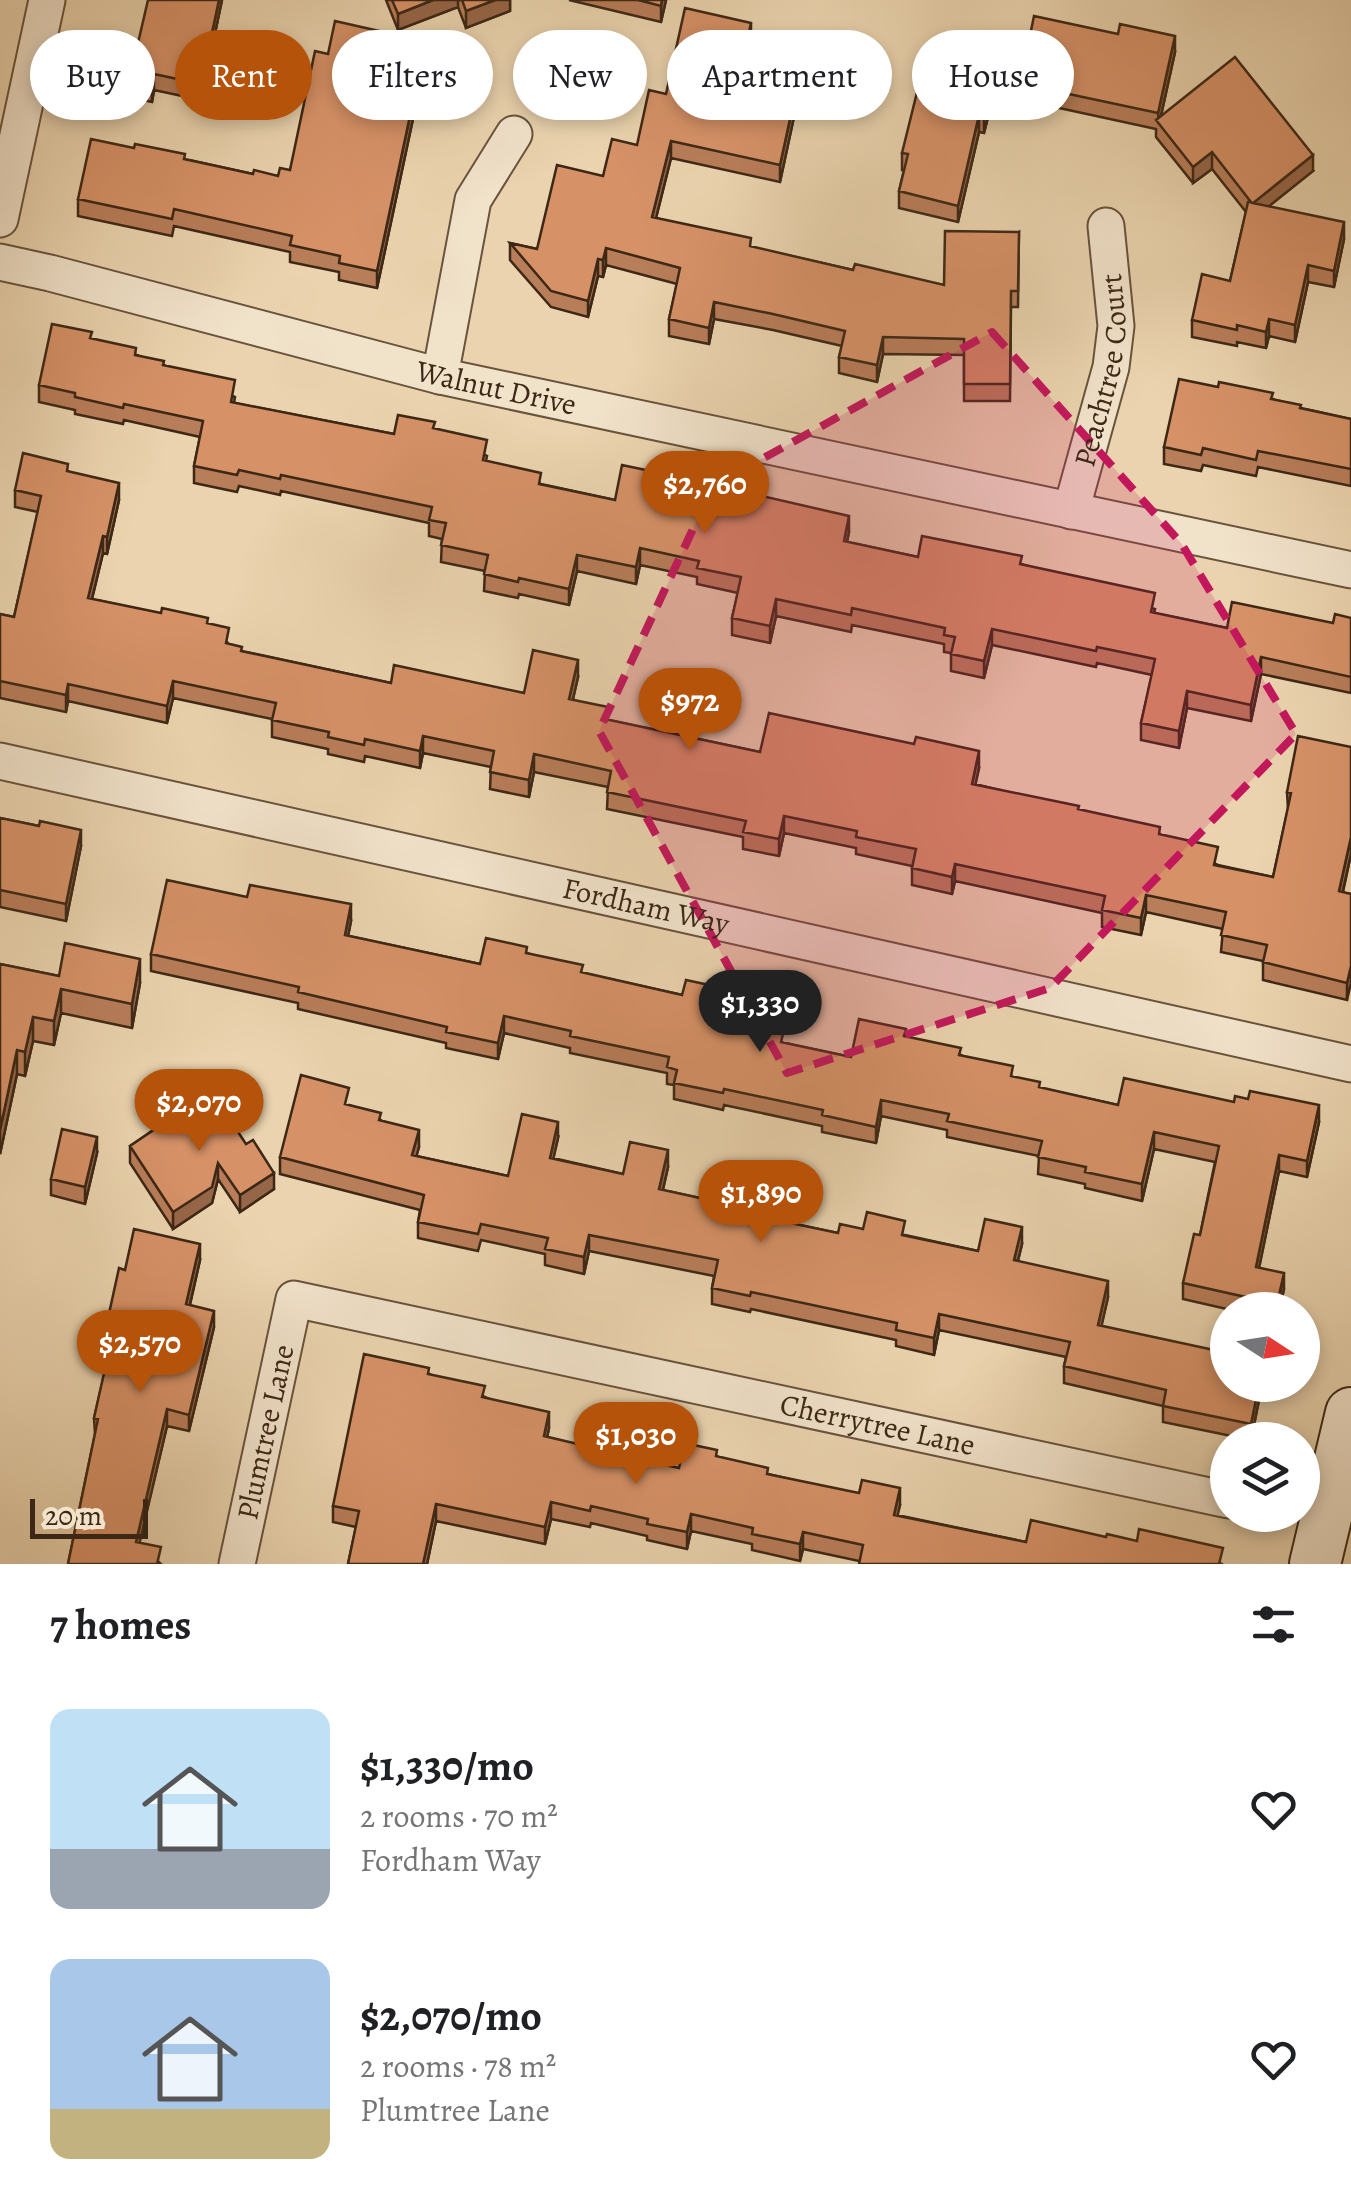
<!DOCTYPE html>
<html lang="en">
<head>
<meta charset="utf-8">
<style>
  body { margin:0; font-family:Alegreya,serif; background:#f2f2f2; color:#202124; height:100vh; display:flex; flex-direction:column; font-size:38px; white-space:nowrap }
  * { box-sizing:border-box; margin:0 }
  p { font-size:32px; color:#757577 }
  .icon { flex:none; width:55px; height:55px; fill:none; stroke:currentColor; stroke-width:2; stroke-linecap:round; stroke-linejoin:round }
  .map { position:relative; height:1564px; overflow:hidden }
  .details { display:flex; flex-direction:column; background:#fff; flex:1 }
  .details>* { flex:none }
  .top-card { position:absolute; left:30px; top:30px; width:1292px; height:90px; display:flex; gap:20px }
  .needle { width:65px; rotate:102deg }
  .controls { position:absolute; left:1210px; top:1292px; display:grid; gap:20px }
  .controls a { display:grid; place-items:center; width:110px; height:110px; border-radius:50%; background:#fff; box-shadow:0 5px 15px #0003; font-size:50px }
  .scale { position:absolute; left:30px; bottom:25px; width:118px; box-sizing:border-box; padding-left:10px; border:5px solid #3d2816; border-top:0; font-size:28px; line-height:35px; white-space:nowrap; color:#3d2816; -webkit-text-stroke:8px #f1e2ca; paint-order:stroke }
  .price { position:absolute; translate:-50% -85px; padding:0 22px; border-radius:35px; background:#b45309; color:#fff; font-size:32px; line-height:65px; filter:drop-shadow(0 2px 5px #0008) }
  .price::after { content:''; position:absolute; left:50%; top:60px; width:30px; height:22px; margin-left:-15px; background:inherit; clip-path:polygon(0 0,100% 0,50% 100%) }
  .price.selected { background:#222; color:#fff }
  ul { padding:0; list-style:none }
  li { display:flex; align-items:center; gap:30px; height:250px; padding:0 50px }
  li span { display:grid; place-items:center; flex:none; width:280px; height:200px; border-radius:20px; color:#555 }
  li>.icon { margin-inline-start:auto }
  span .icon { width:120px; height:120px; fill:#fffc; stroke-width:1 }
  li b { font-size:42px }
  h2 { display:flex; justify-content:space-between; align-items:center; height:120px; padding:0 50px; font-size:42px }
  .chip { padding:0 35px; border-radius:45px; background:#fff; box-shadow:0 5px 15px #0003; font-size:35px; line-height:90px }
  .chip.selected { background:#b45309; color:#fff }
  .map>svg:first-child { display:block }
</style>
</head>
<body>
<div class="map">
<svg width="1351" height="1564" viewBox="0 0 1351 1564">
  <rect width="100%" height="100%" fill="#ead3ae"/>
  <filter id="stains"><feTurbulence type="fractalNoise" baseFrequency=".002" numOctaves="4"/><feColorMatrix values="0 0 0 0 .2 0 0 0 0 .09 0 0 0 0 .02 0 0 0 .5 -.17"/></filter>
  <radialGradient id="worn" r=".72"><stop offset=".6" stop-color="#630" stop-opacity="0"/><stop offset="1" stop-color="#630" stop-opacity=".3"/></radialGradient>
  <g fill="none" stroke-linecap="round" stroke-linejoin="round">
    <!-- street casing -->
    <g stroke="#68533c" stroke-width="39">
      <g id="street">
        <path d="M0,219L47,0"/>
        <path id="s1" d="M0,262L50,273L440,376L1351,570"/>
        <path d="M440,376L473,200L514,134"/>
        <path id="s2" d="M1071,511L1111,367L1116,326L1106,226"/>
        <path id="s3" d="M0,761L1351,1064"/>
        <path id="s4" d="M237,1564L294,1299L1228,1500"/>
      </g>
    </g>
    <!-- secondary casing -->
    <g stroke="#3d2816" stroke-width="54">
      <path id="secondary" d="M1315,1564L1351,1413"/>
    </g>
    <!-- street -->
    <use href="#street" stroke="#f1e2ca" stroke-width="35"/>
    <!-- secondary -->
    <use href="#secondary" stroke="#f1e2ca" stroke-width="50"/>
  </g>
  <!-- wall -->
  <path fill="#b87d59" stroke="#3d2816" stroke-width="2.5" d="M222,0L201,100L154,90L152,102L107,92V76L138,43Z
    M386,0H510V11L466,28L458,7L398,30Z
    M569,0H666L661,22Z
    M751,40L750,46L754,67L771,87L770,90L795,112L780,182L671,158L656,218L751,247L853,270L944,285L1019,232L1018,307H1011L1010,401H964V355L883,354L877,382L839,373V357L842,346L773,330L714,319L709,344L669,336V319L677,284L606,265L603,277L598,276L588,317L551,307L510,260V243L537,249L603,176L637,145L666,94Z
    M401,52L393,93L414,114L377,288L339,280V272L290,262V252L174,226L172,236L78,216V199L185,159L253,174L278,176L290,170L328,54Z
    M1175,52L1161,116L1313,171L1269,206L1344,239L1334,287L1308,282L1295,342L1269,336L1266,348L1237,342V346L1192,337V320L1230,281L1246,212L1212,169L1193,183L1156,137V129L1050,106L1049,112L1019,106V89Z
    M993,97L984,133L979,132L958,222L899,208V191L904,170H902V153Z
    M92,339L164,365L235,397L234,403L394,434L435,429L487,456L486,461L541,484L615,500L660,481L849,532L847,542L918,557L1022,564L1155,609L1154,613L1227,628L1333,623L1351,618V693L1261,674L1251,721L1187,708L1179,748L1141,740V723L1152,675L1097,663L1096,667L992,645L984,678L951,671V653L944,652V644L852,625L851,632L776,616L770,643L732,635V618L738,593L697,584V577L640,565L636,584L577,571L569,605L519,594L518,598L484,591L485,571L441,562L442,539L429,536V523L281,491L280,495L239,486L237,492L194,483V466L200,437L124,420L123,424L75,414V410L39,402V385Z
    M1273,399L1301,408L1351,419V486L1258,467L1256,476L1203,465L1201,471L1164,464V447Z
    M68,471L119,500L107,554L103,553L92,599L208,624L229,644L242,651L391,683L524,693L578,677L573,699L608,720L760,752L979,768L975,784L1079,810L1160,834L1218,865L1273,877L1288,809L1287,792L1351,747V854L1343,892L1351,894L1347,1000L1263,980V961L1221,952L1223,929L1146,912L1141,935L1102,927V913L955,881L952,894L912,885V866L856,854V848L784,833L779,856L743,849V837L607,809L608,787L534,772L529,797L490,789L491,767L423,753L420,768L365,756L364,762L328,754V749L272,737V719L173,698L167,723L68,701L66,712L0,698V614L14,617L38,512L15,507V490Z
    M0,818L39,826L81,846L66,921L0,907Z
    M351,921L348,936L480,964L527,953L583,973L728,1005L726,1018L784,1043L851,1057L906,1036L961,1055L1040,1088L1118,1105L1319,1122L1307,1177L1279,1171L1259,1267L1284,1289L1279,1310H1231L1183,1299V1283L1200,1235L1215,1162L1154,1149L1142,1201L1085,1188V1184L1038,1174L1039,1156L947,1137V1130L881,1116L876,1143L822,1132V1126L724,1105L723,1110L674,1099V1085L667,1084V1073L570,1053V1048L504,1033L498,1059L446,1048V1043L298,1009V1003L151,971V954Z
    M0,964L59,976L140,983L132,1028L61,1013L54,1045L33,1041L25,1076L17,1074L0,1154Z
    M211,1091L274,1189L240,1212L218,1179L212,1203L173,1229L130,1163V1146Z
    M349,1105L381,1120L419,1147L416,1156L508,1176L558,1138L553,1158L623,1174L668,1167L663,1190L718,1202L773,1207L770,1219L838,1233L905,1235L978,1251L1022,1244L1018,1261L1108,1297L1101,1326L1228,1385H1262L1251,1440L1163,1422V1406L1064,1383V1366L1066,1357L939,1330L934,1355L896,1346V1340L751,1309L750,1312L712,1304V1288L714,1276L589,1251L584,1274L545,1265V1254L481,1240L478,1251L418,1238V1222L420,1210L280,1174V1157Z
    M97,1153L85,1204L51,1195V1179Z
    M200,1260L190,1305L214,1327L189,1431L167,1426L139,1543L161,1564H68L95,1434L94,1418L108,1358L103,1357V1341L125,1270Z
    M429,1374L485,1397L549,1428L547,1437L603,1452L679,1468L717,1456L768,1474L900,1505L897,1515L1026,1542L1223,1564L859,1561L803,1549L800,1561L752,1550V1544L691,1531L687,1549L647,1540V1536L591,1523L590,1527L551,1519L545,1544L436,1521L427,1564H348L356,1527L333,1522V1506Z"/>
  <!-- shaded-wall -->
  <path fill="#966648" stroke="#3d2816" stroke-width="2.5" d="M219,0H222L201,100V84Z
    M433,0H458V7L398,30V14Z
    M495,0H510V11L466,28V11Z
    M662,0H666L661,22V6Z
    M751,23V40L746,62V46Z
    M401,36V52L389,109V92Z
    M1175,36V52L1159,124L1158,113Z
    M154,74V90L152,102V85Z
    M993,80V97L984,133V116Z
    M795,96V112L780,182V165Z
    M414,97V114L377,288V271Z
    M979,115V132L958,222V206Z
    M671,141V158L652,234V217Z
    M1212,152V169L1193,183V167Z
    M1313,155V171L1253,219V203Z
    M1344,222V239L1334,287V271Z
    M606,248V265L603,277V260Z
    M598,259V276L588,317V301Z
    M1308,265V282L1295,342V325Z
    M714,302V319L709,344V328Z
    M1269,319V336L1266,348V332Z
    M883,337V354L877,382V365Z
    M119,483V500L107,554V537Z
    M849,516V532L844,557V541Z
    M103,536V553L88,615V598Z
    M640,548V565L636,584V567Z
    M577,555V571L569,605V589Z
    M776,599V616L770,643V626Z
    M992,629V645L984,678V661Z
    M1261,657V674L1251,721V705Z
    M578,660V677L569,716V699Z
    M173,681V698L167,723V706Z
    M68,684V701L66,712V695Z
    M1187,691V708L1179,748V731Z
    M423,736V753L420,768V751Z
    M979,751V768L972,801V784Z
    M534,754V772L529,797V780Z
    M784,816V833L779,856V839Z
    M81,830V846L66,921V904Z
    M1351,837V854L1339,908V891Z
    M955,864V881L952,894V877Z
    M1146,895V912L1141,935V918Z
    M351,904V921L345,952V935Z
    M140,959V983L132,1028V1004Z
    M1351,966V983L1347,1000V983Z
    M61,989V1013L54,1045V1021Z
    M728,989V1005L722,1034V1017Z
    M504,1016V1033L498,1059V1043Z
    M33,1017V1041L25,1076V1052Z
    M17,1050V1074L0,1154V1130Z
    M881,1100V1116L876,1143V1127Z
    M1319,1105V1122L1307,1177V1161Z
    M558,1122V1138L550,1174V1158Z
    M419,1130V1147L412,1172V1155Z
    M1154,1132V1149L1142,1201V1184Z
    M97,1137V1153L85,1204V1187Z
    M668,1150V1167L659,1206V1189Z
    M1279,1155V1171L1256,1283V1267Z
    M218,1163V1179L212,1203L173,1229V1212Z
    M274,1173V1189L240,1212V1195Z
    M773,1190V1207L767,1234V1218Z
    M1022,1227V1244L1014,1276V1260Z
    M589,1235V1251L584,1274V1257Z
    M200,1244V1260L186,1321V1304Z
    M1284,1273V1289L1279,1310H1277Z
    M1108,1281V1297L1098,1342V1325Z
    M214,1311V1327L189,1431V1415Z
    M939,1314V1330L934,1355V1338Z
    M1259,1385H1262L1251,1440V1424Z
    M167,1409V1426L136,1558V1542Z
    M549,1412V1428L544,1453V1436Z
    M900,1488V1505L894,1531V1515Z
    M551,1502V1519L545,1544V1527Z
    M436,1504V1521L427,1564H423Z
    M691,1514V1531L687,1549V1532Z
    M803,1532V1549L800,1561V1544Z"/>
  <!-- building -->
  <path fill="#d69167" stroke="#3d2816" stroke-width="2.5" d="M148,0H219L201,84L154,74L152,85L107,76L115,38L138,43Z
    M392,0H433L398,14Z
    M462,0H495L466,11Z
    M638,0H662L661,6Z
    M685,8L751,23L746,46L754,47L750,66L771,70L767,90L795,96L780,165L671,141L652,217L751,238L750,246L853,270L855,264L944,285L945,231L1019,232L1018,291H1011L1010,384H964V339L883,337L877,365L839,357L845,331L773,314L714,302L709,328L669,319L680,268L606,248L603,260L598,259L588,301L551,291L510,243L537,249L557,165L603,176L612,139L637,145L649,90L666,94Z
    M1034,16L1118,34L1120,24L1175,36L1158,113L1050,90L1049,96L1019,89Z
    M335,21L401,36L389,92L414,97L377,271L339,263L340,256L290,245L292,236L174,209L172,219L78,199L91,139L134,148L135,144L185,154L184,159L253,174L254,170L278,176L280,168L290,170L315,51L328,54Z
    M1235,57L1313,155L1253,203L1344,222L1334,271L1308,265L1295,325L1269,319L1266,332L1237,325V330L1192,320L1202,274L1230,281L1248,202H1251L1212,152L1193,167L1156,120Z
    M924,64L993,80L984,116L979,115L958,206L899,191L908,154L902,153Z
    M52,324L92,332L90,338L136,348L135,355L164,361L163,365L235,380L231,402L394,434L398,415L435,422L433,428L487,440L483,460L541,473L539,484L615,500L622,465L660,473L658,481L761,503L762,496L849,516L844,541L918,557L922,536L1022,556L1020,564L1155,593L1151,612L1227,628L1232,602L1333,623L1335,614L1351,618V677L1261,657L1251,705L1187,691L1179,731L1141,723L1155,659L1097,647L1096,651L992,629L984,661L951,654L955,637L944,635L945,628L852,608L851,615L776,599L770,626L732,618L741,577L697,568L699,561L640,548L636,567L577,555L569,589L519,578L518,582L484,574L488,555L441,545L446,523L429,520L432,507L281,475L280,479L239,470L237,475L194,466L203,421L124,404L123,408L75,397V393L39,385Z
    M1179,379L1218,387L1219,382L1273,393L1271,399L1301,405L1300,408L1351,419V469L1258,451L1256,460L1203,448L1201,455L1164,447Z
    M23,453L68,464L67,471L119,483L107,537L103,536L88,598L161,613L162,608L208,618L207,623L229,628L226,643L242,647L241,651L391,683L394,665L524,693L533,650L578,660L569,699L608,707L605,719L760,752L769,713L914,744L916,737L979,751L972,784L1079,806L1078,809L1160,827L1159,834L1218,847L1214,865L1273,877L1291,793L1287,792L1298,736L1351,747V837L1339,891L1351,894V966L1347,983L1263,962L1267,945L1221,935L1226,912L1146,895L1141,918L1102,910L1105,896L955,864L952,877L912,868L916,849L856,837L857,831L784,816L779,839L743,832L746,821L607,792L611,771L534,754L529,780L490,772L494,751L423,736L420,751L365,739L364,745L328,737L329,732L272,720L276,703L173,681L167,706L68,684L66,695L0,681V614L14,617L41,496L15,490Z
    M0,818L39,826L40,821L81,830L66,904L0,890Z
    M167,880L247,897L250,885L351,904L345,935L480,964L486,938L527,947L526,953L583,965L581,972L682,995L686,980L728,989L722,1017L784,1030L781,1042L851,1057L859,1019L906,1029L904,1036L961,1048L959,1055L1013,1066L1011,1076L1040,1082L1039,1087L1118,1105L1124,1078L1234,1102L1235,1096L1248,1099L1250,1091L1319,1105L1307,1161L1279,1155L1256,1267L1284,1273L1277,1304L1183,1283L1194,1234L1200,1235L1219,1146L1154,1132L1142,1184L1085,1172L1086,1167L1038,1157L1042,1141L947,1121L949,1114L881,1100L876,1127L822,1115L823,1110L724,1089L723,1093L674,1083L677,1070L667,1067L669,1057L570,1036L571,1031L504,1016L498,1043L446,1032L447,1027L298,992L299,987L151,954Z
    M65,943L140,959L132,1004L61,989L54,1021L33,1017L25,1052L17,1050L0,1130V964L59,976Z
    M301,1075L349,1088L345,1104L381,1113L379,1120L419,1130L412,1155L508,1176L522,1114L558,1122L550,1158L623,1174L630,1142L668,1150L659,1189L718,1202L723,1179L773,1190L767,1218L838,1233L840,1224L863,1229L867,1212L905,1221L902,1235L978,1251L985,1219L1022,1227L1014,1260L1108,1281L1098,1325L1228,1353V1385H1259L1251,1424L1163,1406L1166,1390L1064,1366L1070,1342L939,1314L934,1338L896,1330L897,1323L751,1292L750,1296L712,1288L718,1260L589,1235L584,1257L545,1249L548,1238L481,1224L478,1234L418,1222L424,1195L280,1157Z
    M211,1091L246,1144L253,1140L274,1173L240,1195L218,1163L212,1187L173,1212L130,1146Z
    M62,1129L97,1137L85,1187L51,1179Z
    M134,1229L200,1244L186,1304L214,1311L189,1415L167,1409L136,1542L161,1547L157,1564H68L98,1419L94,1418L111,1342L103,1341L119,1268L125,1270Z
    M364,1354L429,1368L428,1374L485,1386L482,1397L549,1412L544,1436L603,1450V1452L679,1468L684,1443L717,1450L716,1456L768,1468L767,1474L859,1493L862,1480L900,1488L894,1515L1026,1542L1031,1520L1106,1537L1107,1534L1137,1541L1139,1529L1223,1548L1219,1564H859L863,1545L803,1532L800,1544L752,1534L753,1528L691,1514L687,1532L647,1524L648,1519L591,1506L590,1511L551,1502L545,1527L436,1504L423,1564H348L359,1511L333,1506Z"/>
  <!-- marked area -->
  <path fill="#c2185b" fill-opacity="0.2" stroke="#c2185b" stroke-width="8" stroke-dasharray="20 12" stroke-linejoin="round" d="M992,332L1181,543L1296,734L1050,988L787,1073L599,731L713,486Z"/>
  <g text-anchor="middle" stroke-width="8" stroke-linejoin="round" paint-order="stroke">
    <!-- street labels -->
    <g font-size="30" fill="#3d2816" stroke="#f1e2ca">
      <text dy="10" stroke="none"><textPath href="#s2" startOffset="145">Peachtree Court</textPath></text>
      <text dy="10" stroke="none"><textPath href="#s1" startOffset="512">Walnut Drive</textPath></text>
      <text dy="10" stroke="none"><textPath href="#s3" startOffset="662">Fordham Way</textPath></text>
      <text dy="10" stroke="none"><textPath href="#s4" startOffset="868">Cherrytree Lane</textPath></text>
      <text dy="10" stroke="none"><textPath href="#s4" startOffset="135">Plumtree Lane</textPath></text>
    </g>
  </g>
  <rect width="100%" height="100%" filter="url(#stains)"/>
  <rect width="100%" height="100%" fill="url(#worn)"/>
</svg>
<div class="controls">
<a><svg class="needle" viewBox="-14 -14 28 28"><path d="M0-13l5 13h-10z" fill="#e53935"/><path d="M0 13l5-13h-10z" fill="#757577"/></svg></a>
<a><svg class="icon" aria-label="layers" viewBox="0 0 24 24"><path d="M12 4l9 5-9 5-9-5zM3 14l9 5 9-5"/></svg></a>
</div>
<div class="scale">20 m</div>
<b class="price" style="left:705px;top:536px">$2,760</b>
<b class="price" style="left:690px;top:753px">$972</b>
<b class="price selected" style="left:760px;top:1055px">$1,330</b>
<b class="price" style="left:199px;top:1154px">$2,070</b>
<b class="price" style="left:761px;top:1245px">$1,890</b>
<b class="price" style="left:140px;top:1395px">$2,570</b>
<b class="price" style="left:636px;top:1487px">$1,030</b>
<div class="top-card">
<a class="chip">Buy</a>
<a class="chip selected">Rent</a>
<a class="chip">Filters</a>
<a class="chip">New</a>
<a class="chip">Apartment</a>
<a class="chip">House</a>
</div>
</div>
<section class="details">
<h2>7 homes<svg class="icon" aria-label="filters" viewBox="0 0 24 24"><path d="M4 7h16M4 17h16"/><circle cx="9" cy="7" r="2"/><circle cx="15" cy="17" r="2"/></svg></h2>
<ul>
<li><span style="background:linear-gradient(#bfe0f5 70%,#9aa5b1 0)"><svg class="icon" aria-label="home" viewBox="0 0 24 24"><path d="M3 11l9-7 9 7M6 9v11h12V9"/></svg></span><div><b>$1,330/mo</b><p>2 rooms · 70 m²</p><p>Fordham Way</p></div><svg class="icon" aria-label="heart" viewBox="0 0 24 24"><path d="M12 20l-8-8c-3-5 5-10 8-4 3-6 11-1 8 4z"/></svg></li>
<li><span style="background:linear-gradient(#a9c7e8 75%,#c2b280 0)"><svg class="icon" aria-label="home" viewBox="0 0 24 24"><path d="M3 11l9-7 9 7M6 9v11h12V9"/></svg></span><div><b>$2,070/mo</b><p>2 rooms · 78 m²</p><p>Plumtree Lane</p></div><svg class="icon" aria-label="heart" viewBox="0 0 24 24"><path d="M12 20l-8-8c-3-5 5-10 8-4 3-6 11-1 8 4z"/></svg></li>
</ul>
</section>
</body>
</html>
